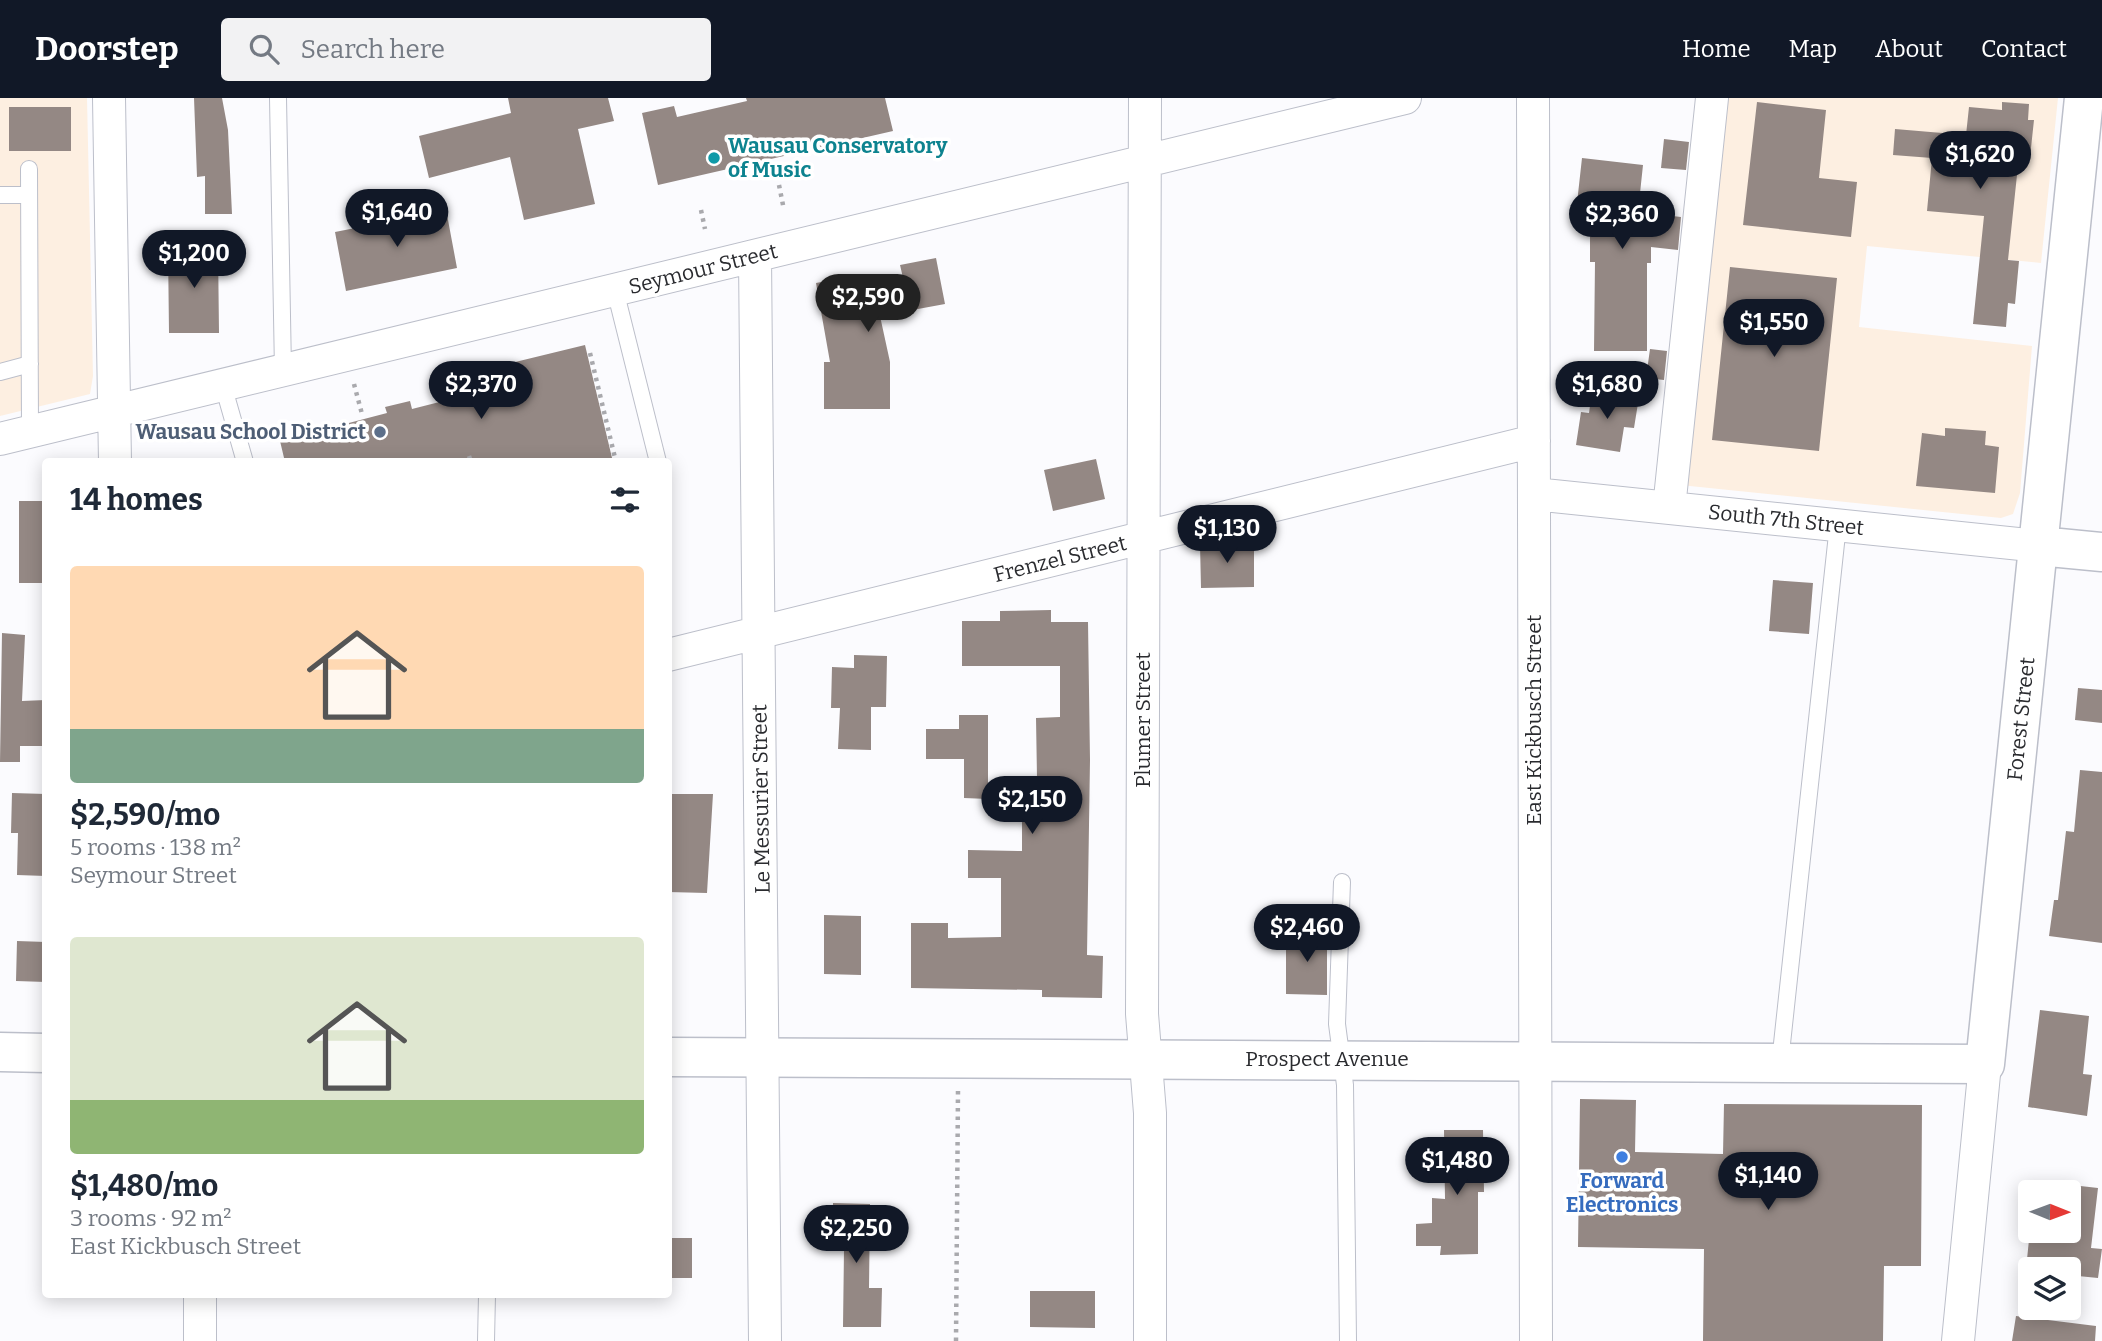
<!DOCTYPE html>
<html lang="en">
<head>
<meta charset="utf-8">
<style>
  body { margin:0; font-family:Bitter,serif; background:#f2f2f3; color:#1f2937; height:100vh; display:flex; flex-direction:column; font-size:26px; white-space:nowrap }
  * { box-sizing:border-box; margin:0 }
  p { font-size:23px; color:#747a83 }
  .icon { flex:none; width:38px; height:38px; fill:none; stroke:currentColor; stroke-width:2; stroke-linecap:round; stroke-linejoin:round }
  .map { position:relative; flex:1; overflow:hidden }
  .panel { position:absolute; left:42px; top:360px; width:630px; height:840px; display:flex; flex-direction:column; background:#fff; border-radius:7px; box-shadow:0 4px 18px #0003 }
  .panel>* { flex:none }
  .needle { width:46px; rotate:91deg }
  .tools { position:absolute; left:2018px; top:1082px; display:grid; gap:14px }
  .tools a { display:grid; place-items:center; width:63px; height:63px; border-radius:7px; background:#fff; box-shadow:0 4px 18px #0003; font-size:35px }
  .price { position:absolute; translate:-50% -60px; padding:0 16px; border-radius:24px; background:#111827; color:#fff; font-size:23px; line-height:46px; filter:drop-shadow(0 2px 4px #0008) }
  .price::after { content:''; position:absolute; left:50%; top:42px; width:21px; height:16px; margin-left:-10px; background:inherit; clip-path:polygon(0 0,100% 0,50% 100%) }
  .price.on { background:#222; color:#fff }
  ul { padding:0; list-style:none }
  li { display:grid; align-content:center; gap:14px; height:371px; padding:0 28px }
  li span { display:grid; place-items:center; height:217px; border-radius:7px; color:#555 }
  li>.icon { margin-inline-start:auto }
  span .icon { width:126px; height:126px; fill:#fffc; stroke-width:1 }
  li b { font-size:30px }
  h2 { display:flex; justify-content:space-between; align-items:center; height:84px; padding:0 28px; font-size:30px }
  header { display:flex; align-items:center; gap:42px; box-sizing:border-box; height:98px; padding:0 35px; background:#111827; color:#fff }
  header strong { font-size:33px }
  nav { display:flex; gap:38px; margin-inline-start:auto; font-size:24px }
  .search { width:490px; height:63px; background:#f2f2f3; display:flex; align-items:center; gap:18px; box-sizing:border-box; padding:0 24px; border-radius:7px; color:#747a83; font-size:26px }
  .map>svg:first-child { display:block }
</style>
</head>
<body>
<header>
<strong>Doorstep</strong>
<div class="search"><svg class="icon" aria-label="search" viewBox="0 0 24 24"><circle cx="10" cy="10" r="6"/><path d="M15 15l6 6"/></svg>Search here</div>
<nav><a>Home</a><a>Map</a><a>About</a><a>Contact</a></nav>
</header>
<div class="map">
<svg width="2102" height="1243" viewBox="0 0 2102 1243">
  <rect width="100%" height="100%" fill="#fbfbfe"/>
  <!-- commercial -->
  <path fill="#fdefe1" d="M0,0H87L93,278L90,296L0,318Z
    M1719,0H2058L2041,165L1867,148L1859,229L2032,248L2020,395L2013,416L2001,420L1680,387Z"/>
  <!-- building -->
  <path fill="#948884" d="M194,0H222L228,32L232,116H205V78L197,79Z
    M508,0H608L614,23L578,31L595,106L524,122L510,59L429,80L419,38L511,15Z
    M746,0H885L893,33L658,87L642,15L674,8L677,19L747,3Z
    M1757,4L1826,12L1819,80L1857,84L1851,139L1743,127Z
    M2002,4L2029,6L2028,22H2034L2030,59L2019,58L2008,162L2019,163L2015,206L2008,205L2006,229L1973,226L1984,118L1927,113L1932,60L1893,57L1895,31L1966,37L1969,9L2002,12Z
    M9,9H71V53H9Z
    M1664,41L1689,44L1686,72L1661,70Z
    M1582,60L1643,67L1638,114L1681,119L1678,152L1651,149V165H1647V253H1594L1595,164H1590V106L1577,105Z
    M445,106L457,170L346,193L335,134L406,120L404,114Z
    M168,149H218L219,235H169Z
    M936,160L945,206L880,218L890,264V311H824V264H830L816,185L848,179L851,194L904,184L900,167Z
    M1730,169L1837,180L1819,353L1712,342Z
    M585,247L613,364H285L280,343L387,315L385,309L410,303L412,311L463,298L458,278Z
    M1650,251L1667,253L1664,282L1646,280Z
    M1592,293L1639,299L1634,330L1624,329L1620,354L1576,347L1581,314L1589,315Z
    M1945,330L1986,333L1985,347L1999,349L1995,395L1916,388L1922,335L1945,338Z
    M1096,361L1105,401L1053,413L1044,372Z
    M19,403H46V485H19Z
    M1254,445V489L1201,490L1200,446Z
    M1773,482L1813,485L1809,536L1769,533Z
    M1051,512V524H1088L1090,662L1087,857L1103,858L1102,900L1042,899V892L911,890V825H948V840L1001,839V780H968V752L1022,753V680H1037L1036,620L1060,619V568H962V523H1000V513Z
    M2,535L25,537L22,603L46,602V648H20V664H0Z
    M854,557L887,558L886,609H871V652L838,651L840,610H831L832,569L854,570Z
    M2078,590L2102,592V625L2075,622Z
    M959,617H988V701L964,700V661H926V631H959Z
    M2080,672L2102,674V845L2049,838L2054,802H2058L2066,733L2074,734Z
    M12,695L46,696V778L17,777L18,735H11Z
    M668,696H713L707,795L668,794Z
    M824,817L861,818V877L824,876Z
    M1286,836H1327V897L1286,896Z
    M17,843L46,844V884L16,883Z
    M2040,912L2089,918L2083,976L2092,977L2087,1018L2028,1009Z
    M1580,1001L1636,1002L1635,1054L1723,1056L1724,1006L1922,1007L1921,1168H1884L1883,1243H1703L1704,1151L1578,1149Z
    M1444,1032H1483L1484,1094H1478V1156L1440,1157L1441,1148H1416V1126L1432,1125V1100L1445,1101Z
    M2027,1082L2098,1090L2091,1150L2102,1151L2098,1180L2068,1177V1171H2026L2030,1132H2068V1094H2030V1121L2023,1120Z
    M833,1105L870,1106L869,1190H882L881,1229H843L844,1152H832Z
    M668,1140H692V1180H668Z
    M1030,1193H1095V1230L1030,1229Z
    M2016,1218L2096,1228L2095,1243H2012Z"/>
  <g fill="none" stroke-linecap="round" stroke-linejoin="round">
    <!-- service casing -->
    <g stroke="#bcbfca" stroke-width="18">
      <path id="service" d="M278,0L283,272
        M29,71L30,333
        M0,97H29
        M615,192L658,364
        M0,274L30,266
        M223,287L245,364
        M1342,784L1337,926L1345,987L1348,1243
        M1780,964L1838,427
        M486,1243L487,1197"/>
    </g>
    <!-- minor casing -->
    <g stroke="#bcbfca" stroke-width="34">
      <path id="minor" d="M109,0L115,364
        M1145,0L1142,916L1150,1015V1243
        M1533,0L1536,1243
        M755,158L765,1243
        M0,341L1405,0
        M1534,396L2039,448
        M1669,410L1712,0
        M668,557L1534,343
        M200,1197V1243
        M1958,1243L1985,966"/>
    </g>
    <!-- tertiary casing -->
    <g stroke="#bcbfca" stroke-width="41">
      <path id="tertiary" d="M2039,448L2102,454
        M0,954L46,955
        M668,959L1985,966L2084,0"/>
    </g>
    <!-- path -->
    <path stroke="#a9a9ad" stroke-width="4.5" stroke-dasharray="3.5 5" stroke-linecap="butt" d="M779,87L784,112
      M701,112L705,131
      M590,255L616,364
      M354,286L362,316
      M469,358L471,364
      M956,1243L958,992"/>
    <!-- service -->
    <use href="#service" stroke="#fff" stroke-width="16"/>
    <!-- minor -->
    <use href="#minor" stroke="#fff" stroke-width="32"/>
    <!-- tertiary -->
    <use href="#tertiary" stroke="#fff" stroke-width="38"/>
  </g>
  <!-- markers -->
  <circle fill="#0f9aa8" stroke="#fff" stroke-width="2.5" cx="714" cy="60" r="7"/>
  <circle fill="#5c6f8a" stroke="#fff" stroke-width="2.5" cx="380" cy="334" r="7"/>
  <circle fill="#3f7fe0" stroke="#fff" stroke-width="2.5" cx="1622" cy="1059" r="7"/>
  <g text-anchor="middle" stroke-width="7" stroke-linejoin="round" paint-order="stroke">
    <!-- culture labels -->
    <g font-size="21" font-weight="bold" fill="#0d838f" stroke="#fff" text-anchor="start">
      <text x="728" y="55">Wausau Conservatory<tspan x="728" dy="24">of Music</tspan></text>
    </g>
    <!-- street labels -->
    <g font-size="21" fill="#2a2b2f" stroke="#fff">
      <text transform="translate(703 171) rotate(-14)" y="7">Seymour Street</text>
      <text transform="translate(1786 422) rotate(6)" y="7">South 7th Street</text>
      <text transform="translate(1060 461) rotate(-14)" y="7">Frenzel Street</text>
      <text transform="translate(2021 621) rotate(-84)" y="7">Forest Street</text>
      <text transform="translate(1143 622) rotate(-90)" y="7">Plumer Street</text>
      <text transform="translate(1534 622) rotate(-90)" y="7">East Kickbusch Street</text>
      <text transform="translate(761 701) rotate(-91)" y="7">Le Messurier Street</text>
      <text x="1327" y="968">Prospect Avenue</text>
    </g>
    <!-- service labels -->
    <g font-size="21" font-weight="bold" fill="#4e5e75" stroke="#fff" text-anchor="end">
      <text x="366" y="341">Wausau School District</text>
    </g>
    <!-- shop labels -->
    <g font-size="21" font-weight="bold" fill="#366cbe" stroke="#fff">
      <text x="1622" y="1090">Forward<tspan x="1622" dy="24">Electronics</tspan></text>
    </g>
  </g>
</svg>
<div class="tools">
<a><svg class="needle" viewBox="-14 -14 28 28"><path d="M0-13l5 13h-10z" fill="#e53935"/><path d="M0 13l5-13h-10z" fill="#747a83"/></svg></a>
<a><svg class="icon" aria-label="layers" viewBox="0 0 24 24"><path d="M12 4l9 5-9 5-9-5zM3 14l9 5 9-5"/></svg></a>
</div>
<b class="price" style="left:1980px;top:93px">$1,620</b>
<b class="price" style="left:397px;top:151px">$1,640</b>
<b class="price" style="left:1622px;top:153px">$2,360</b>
<b class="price" style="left:194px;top:192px">$1,200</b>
<b class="price on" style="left:868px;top:236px">$2,590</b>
<b class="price" style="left:1774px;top:261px">$1,550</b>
<b class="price" style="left:481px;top:323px">$2,370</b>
<b class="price" style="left:1607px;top:323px">$1,680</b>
<b class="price" style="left:1227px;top:467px">$1,130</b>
<b class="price" style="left:1032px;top:738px">$2,150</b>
<b class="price" style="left:1307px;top:866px">$2,460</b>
<b class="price" style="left:1457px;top:1099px">$1,480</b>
<b class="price" style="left:1768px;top:1114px">$1,140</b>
<b class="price" style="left:856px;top:1167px">$2,250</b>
<section class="panel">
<h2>14 homes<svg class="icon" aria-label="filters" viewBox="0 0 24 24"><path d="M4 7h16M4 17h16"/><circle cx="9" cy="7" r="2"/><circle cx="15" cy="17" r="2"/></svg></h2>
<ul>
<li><span style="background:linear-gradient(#ffd9b3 75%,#7fa58c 0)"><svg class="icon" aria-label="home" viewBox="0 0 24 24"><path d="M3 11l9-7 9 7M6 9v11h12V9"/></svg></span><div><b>$2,590/mo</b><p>5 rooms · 138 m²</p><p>Seymour Street</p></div></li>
<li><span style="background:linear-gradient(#dfe7d0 75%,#8fb573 0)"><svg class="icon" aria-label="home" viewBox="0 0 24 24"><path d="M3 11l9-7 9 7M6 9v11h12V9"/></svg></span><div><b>$1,480/mo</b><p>3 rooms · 92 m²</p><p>East Kickbusch Street</p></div></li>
</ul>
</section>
</div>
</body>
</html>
